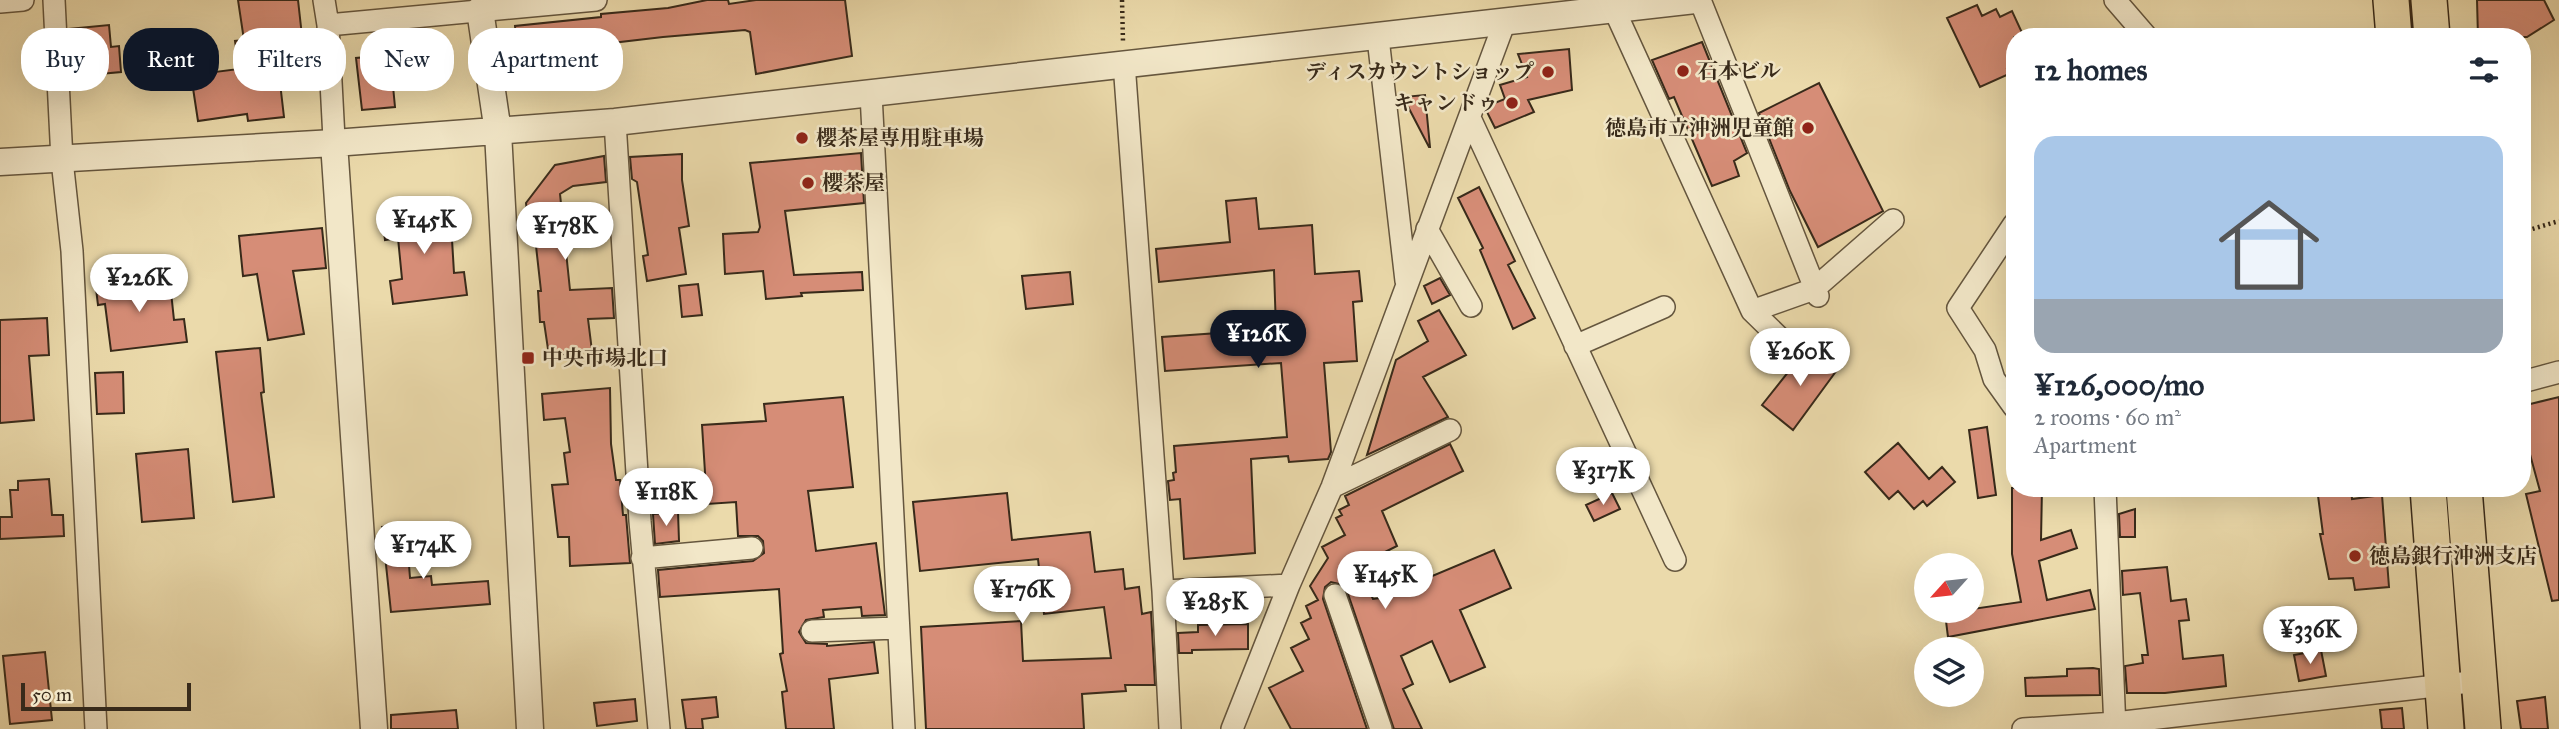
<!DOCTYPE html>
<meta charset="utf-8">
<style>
:root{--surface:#fff;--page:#f6f6f7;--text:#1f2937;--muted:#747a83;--line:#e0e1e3;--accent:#111827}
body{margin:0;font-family:"IM FELL Great Primer","Noto Serif JP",serif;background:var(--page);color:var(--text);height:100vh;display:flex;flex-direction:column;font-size:26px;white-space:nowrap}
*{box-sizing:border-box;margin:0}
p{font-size:23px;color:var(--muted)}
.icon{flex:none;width:38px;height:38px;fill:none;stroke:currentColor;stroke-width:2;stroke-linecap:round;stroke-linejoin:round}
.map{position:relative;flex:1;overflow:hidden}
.side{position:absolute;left:2006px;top:28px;width:525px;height:469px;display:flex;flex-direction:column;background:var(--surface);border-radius:28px;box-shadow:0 7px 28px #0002}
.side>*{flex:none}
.top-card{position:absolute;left:21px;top:28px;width:665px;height:63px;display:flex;gap:14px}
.needle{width:46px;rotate:243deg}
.controls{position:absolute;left:1914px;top:553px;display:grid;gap:14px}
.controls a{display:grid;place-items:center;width:70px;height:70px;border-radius:50%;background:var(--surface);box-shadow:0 7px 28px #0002;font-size:35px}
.scale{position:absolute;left:21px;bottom:18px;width:170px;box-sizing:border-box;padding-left:7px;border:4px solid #382a1a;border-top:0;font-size:19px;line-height:24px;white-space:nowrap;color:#382a1a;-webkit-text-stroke:5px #f2e7c8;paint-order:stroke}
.price{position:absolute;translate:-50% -60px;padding:0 16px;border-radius:24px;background:#fff;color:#222;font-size:23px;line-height:46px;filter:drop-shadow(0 2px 4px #0008)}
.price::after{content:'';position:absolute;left:50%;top:42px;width:21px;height:16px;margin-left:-10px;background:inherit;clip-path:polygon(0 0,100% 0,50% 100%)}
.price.selected{background:var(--accent);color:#fff}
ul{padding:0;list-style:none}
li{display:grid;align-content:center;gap:14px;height:371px;padding:0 28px}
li+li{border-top:2px solid var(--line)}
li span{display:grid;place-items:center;height:217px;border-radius:21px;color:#555}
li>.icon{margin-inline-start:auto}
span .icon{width:126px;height:126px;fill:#fffc;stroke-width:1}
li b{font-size:30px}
h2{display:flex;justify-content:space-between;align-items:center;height:84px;padding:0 28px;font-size:30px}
.pill{padding:0 24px;border-radius:28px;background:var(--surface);box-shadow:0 7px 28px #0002;font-size:24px;line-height:63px}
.pill.selected{background:var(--accent);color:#fff}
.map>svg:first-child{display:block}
.building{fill:#d68d77;stroke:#382a1a;stroke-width:2}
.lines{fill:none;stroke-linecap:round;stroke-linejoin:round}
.minor-casing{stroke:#65563e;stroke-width:24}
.tertiary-casing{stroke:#65563e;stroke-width:29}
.primary-casing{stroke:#382a1a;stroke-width:38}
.path{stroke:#382a1a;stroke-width:4.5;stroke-dasharray:2 3.5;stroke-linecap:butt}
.minor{stroke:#f2e7c8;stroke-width:21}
.tertiary{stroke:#f2e7c8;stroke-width:26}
.primary{stroke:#ebdaab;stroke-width:35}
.poi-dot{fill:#8f2418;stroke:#f2e7c8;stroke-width:2.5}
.labels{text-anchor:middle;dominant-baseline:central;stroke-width:5;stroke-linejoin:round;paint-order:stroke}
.poi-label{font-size:21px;font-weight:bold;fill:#382a1a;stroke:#f2e7c8;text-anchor:start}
</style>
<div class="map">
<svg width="2559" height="729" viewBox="0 0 2559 729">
<rect width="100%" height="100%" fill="#ebdaab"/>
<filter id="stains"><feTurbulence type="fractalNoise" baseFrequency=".00286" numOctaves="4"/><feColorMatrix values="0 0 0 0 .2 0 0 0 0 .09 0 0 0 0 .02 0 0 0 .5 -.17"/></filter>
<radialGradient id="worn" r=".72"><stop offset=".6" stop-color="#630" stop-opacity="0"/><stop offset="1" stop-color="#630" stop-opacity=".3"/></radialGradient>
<path class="building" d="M 238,0 L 298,0 L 304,54 L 277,57 L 284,117 L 248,121 L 247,114 L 198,121 L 191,75 L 239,69 L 235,41 L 244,40 Z
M 707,0 L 728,0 L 729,4 L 756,0 L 845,0 L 852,56 L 756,74 L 750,32 L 745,30 L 663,37 L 595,45 L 598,83 L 536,87 L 533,46 L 517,48 L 515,26 L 601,17 L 601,14 L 668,8 Z
M 2477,0 L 2544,0 L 2554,20 L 2527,37 L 2478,37 Z
M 1977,5 L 1982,16 L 1996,9 L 2000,17 L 2012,11 L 2024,37 L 2014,37 L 2014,66 L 2007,69 L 2009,74 L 1980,87 L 1947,18 Z
M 109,25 L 111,47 L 119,46 L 121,72 L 78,76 L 75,56 L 70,56 L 69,29 Z
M 1702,42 L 1747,153 L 1734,161 L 1739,176 L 1712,186 L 1674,97 L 1669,99 L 1652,60 Z
M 1569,49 L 1572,90 L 1528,100 L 1534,112 L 1495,128 L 1486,110 L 1487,106 L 1505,99 L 1500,85 L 1527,77 L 1518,54 Z
M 390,55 L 395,107 L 362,110 L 356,58 Z
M 1819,83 L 1883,211 L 1818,247 L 1790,191 L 1759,113 Z
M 1425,95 L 1430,147 L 1429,147 L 1403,97 Z
M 861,153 L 864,203 L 785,211 L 794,275 L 862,272 L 863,290 L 801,293 L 802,296 L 766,299 L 763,271 L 725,274 L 723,234 L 758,232 L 760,227 L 750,163 Z
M 682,154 L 682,180 L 689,226 L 679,228 L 686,274 L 647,281 L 643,256 L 648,255 L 637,182 L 632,179 L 630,157 Z
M 604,156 L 606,182 L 573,186 L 560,194 L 570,290 L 612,288 L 614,318 L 588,319 L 592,351 L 549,356 L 544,322 L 540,322 L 538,291 L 541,291 L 533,219 L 528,219 L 526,203 L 555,165 Z
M 1479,187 L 1515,261 L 1508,265 L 1535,318 L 1513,329 L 1480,250 L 1483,248 L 1458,198 Z
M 1256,198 L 1259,229 L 1312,225 L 1315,274 L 1359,271 L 1362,301 L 1353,302 L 1357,361 L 1324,363 L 1331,452 L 1328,459 L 1289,462 L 1288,456 L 1251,459 L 1255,553 L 1184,559 L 1180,499 L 1170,500 L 1168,481 L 1174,480 L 1173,473 L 1176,472 L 1174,446 L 1287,437 L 1281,363 L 1165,371 L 1162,337 L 1276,329 L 1274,270 L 1159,282 L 1156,249 L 1230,242 L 1226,201 Z
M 450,206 L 454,273 L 464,272 L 467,295 L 393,304 L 390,281 L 402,279 L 398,238 L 385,240 L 382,215 Z
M 322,228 L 326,268 L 293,271 L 304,334 L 268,340 L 257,274 L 243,276 L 239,236 Z
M 1070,272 L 1073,304 L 1026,309 L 1022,276 Z
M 154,275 L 156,294 L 171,292 L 174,320 L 184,319 L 187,342 L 111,351 L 105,304 L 98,305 L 95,280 Z
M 1440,278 L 1450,295 L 1432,304 L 1424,286 Z
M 698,284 L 702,315 L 682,317 L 679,286 Z
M 1439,310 L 1466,355 L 1423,377 L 1448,417 L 1367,455 L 1396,360 L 1428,341 L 1418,321 Z
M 47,318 L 49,355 L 29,356 L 34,420 L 0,423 L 0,320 Z
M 1809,346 L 1837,370 L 1793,430 L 1762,405 Z
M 260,348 L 264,392 L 261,393 L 274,497 L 233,502 L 216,352 Z
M 123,372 L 124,413 L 97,414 L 95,373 Z
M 610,388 L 611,444 L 616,480 L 620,480 L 623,515 L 626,515 L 630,563 L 570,566 L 569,537 L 558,537 L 552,485 L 568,484 L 564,453 L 570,452 L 565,418 L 544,420 L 542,394 Z
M 843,397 L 853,487 L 808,491 L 816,551 L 876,543 L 885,615 L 862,616 L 861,607 L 823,610 L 824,617 L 806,620 L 799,632 L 806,643 L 827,644 L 827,646 L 874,642 L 878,673 L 829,679 L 834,729 L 786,729 L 782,692 L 787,691 L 780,654 L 783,653 L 779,589 L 660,597 L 658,570 L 753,561 L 764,553 L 763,541 L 758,536 L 738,536 L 736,502 L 707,504 L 702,425 L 766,421 L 764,404 Z
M 2559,397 L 2559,600 L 2552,601 L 2526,494 L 2540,491 L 2522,425 L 2522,406 Z
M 1987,427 L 1996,495 L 1978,498 L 1969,430 Z
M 1898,443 L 1929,479 L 1942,467 L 1955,482 L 1927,506 L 1923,501 L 1914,509 L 1898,491 L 1889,499 L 1865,472 Z
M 1450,444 L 1463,471 L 1382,511 L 1397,546 L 1357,566 L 1373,599 L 1380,598 L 1494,550 L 1511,588 L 1460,610 L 1485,667 L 1450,682 L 1432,641 L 1401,656 L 1413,684 L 1403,689 L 1422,729 L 1394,729 L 1347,591 L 1343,585 L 1331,582 L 1325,587 L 1323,599 L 1367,729 L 1291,729 L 1269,688 L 1303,671 L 1291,648 L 1309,639 L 1301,623 L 1311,618 L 1306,606 L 1318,600 L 1310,586 L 1328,558 L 1322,547 L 1345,535 L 1336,518 L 1342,515 L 1339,510 L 1349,505 L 1345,496 Z
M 188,449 L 194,518 L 142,522 L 136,454 Z
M 49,479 L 52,515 L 63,515 L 64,536 L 0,539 L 0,517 L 12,517 L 10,490 L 18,490 L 18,481 Z
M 2012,488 L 2042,488 L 2041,540 L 2071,530 L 2077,548 L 2039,561 L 2047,600 L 2090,590 L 2095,609 L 1948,637 L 1945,613 L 2021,602 L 2012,554 Z
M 2317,488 L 2351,488 L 2352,499 L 2382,495 L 2389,587 L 2355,590 L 2353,578 L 2329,579 L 2320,534 L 2323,534 Z
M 1007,493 L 1012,540 L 1090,532 L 1095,572 L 1123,569 L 1125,589 L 1139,587 L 1142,614 L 1151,612 L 1155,685 L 1125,685 L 1126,691 L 1082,694 L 1084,729 L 926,729 L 921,627 L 1021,621 L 1023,661 L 1111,658 L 1104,607 L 1044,614 L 1038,559 L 920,571 L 913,502 Z
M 1612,493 L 1620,509 L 1594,521 L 1586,505 Z
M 2135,509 L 2135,537 L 2120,537 L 2119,514 Z
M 678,512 L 679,541 L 655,544 L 653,514 Z
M 406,525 L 410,578 L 431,576 L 432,585 L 488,581 L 490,604 L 391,612 L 382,527 Z
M 2167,567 L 2171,601 L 2186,599 L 2189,620 L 2179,621 L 2183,659 L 2223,655 L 2226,686 L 2165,693 L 2127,693 L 2125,666 L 2143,663 L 2142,655 L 2148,655 L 2140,593 L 2123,595 L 2122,571 Z
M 1248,624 L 1248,649 L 1192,650 L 1192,653 L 1179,653 L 1178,633 L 1198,632 L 1198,625 Z
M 2321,650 L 2326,676 L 2299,681 L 2294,655 Z
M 45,652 L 52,720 L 10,724 L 3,656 Z
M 2093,668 L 2099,669 L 2100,695 L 2026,696 L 2025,678 L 2067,676 L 2067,669 Z
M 716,697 L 718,717 L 702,719 L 703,729 L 686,729 L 682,700 Z
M 2545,697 L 2548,729 L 2521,729 L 2517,701 Z
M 635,699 L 637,721 L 597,726 L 594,703 Z
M 2402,708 L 2404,729 L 2382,729 L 2380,710 Z
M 456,710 L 458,729 L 391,729 L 391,715 Z"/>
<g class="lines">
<g class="minor-casing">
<path id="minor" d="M 54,0 L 62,160 L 72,251 L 96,729
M 324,0 L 328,25 L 335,158
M 1700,0 L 1818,296
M 2115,0 L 2147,37
M 0,2 L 23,0
M 1614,9 L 1752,311 L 1789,347
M 328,25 L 596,0
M 1378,38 L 1406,281
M 1124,63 L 1163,591 L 1170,729
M 871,94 L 904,729
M 1470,118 L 1675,560
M 615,122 L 640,521 L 659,729
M 2014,224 L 1958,308 L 1985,350 L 1994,379 L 2014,407
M 1427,229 L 1471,306
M 1752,311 L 1814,289 L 1893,220
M 1575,346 L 1664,307
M 2522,382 L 2559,372
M 1332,487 L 1450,430
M 2105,488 L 2115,729
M 642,558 L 752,548
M 1163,591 L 1289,585
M 1335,595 L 1381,729
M 812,631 L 898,628
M 1232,729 L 1289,585 L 1332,487 L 1505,21
M 2023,729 L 2115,723 L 2479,681"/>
</g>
<g class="tertiary-casing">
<path id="tertiary" d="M 480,10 L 498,132 L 530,729
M 334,143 L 374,729
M 0,162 L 334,143 L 615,122 L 1695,0"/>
</g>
<g class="primary-casing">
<path id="primary" d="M 2391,0 L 2394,37
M 2429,0 L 2432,37
M 2428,488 L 2446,729
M 2464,488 L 2483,729"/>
</g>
<path class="path" d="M 1122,0 L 1123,42
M 2522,232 L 2559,221"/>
<use href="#minor" class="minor"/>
<use href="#tertiary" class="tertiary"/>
<use href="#primary" class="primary"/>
</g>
<g class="poi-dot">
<circle cx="1683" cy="71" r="7"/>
<circle cx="1548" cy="72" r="7"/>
<circle cx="1512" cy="103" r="7"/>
<circle cx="1808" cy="128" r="7"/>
<circle cx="802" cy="138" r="7"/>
<circle cx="808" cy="183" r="7"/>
<rect x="521" y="351" width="14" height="14" rx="3.5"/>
<circle cx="2355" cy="556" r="7"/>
</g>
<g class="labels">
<g class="poi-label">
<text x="1697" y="71">石本ビル</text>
<text x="1534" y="72" text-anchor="end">ディスカウントショップ</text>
<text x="1498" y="103" text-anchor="end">キャンドゥ</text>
<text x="1794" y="128" text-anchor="end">徳島市立沖洲児童館</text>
<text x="816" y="138">櫻茶屋専用駐車場</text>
<text x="822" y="183">櫻茶屋</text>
<text x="542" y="358">中央市場北口</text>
<text x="2369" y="556">徳島銀行沖洲支店</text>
</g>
</g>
<rect width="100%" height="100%" filter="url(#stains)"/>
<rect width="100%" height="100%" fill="url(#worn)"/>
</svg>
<div class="controls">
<a><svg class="needle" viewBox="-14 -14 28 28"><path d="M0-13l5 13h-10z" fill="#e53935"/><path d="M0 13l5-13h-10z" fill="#747a83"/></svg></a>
<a><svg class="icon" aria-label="layers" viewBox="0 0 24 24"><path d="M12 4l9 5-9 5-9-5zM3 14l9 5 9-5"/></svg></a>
</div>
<div class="scale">50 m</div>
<b class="price" style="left:424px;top:256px">¥145K</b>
<b class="price" style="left:565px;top:262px">¥178K</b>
<b class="price" style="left:139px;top:314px">¥226K</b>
<b class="price selected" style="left:1258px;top:370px">¥126K</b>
<b class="price" style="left:1800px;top:388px">¥260K</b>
<b class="price" style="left:1603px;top:507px">¥317K</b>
<b class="price" style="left:666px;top:528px">¥118K</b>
<b class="price" style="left:423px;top:581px">¥174K</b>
<b class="price" style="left:1385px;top:611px">¥145K</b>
<b class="price" style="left:1022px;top:626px">¥176K</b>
<b class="price" style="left:1215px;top:638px">¥285K</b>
<b class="price" style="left:2310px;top:666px">¥336K</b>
<div class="top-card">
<a class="pill">Buy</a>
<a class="pill selected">Rent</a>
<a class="pill">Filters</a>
<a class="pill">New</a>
<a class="pill">Apartment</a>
</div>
<section class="side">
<h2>12 homes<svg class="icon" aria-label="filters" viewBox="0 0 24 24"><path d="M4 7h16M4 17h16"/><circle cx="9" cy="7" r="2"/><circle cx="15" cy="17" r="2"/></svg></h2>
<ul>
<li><span style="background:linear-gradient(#a9c7e8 75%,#9aa5b1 0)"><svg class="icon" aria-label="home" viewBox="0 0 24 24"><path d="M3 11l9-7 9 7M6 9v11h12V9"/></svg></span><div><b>¥126,000/mo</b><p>2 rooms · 60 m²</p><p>Apartment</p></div></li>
</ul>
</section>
</div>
